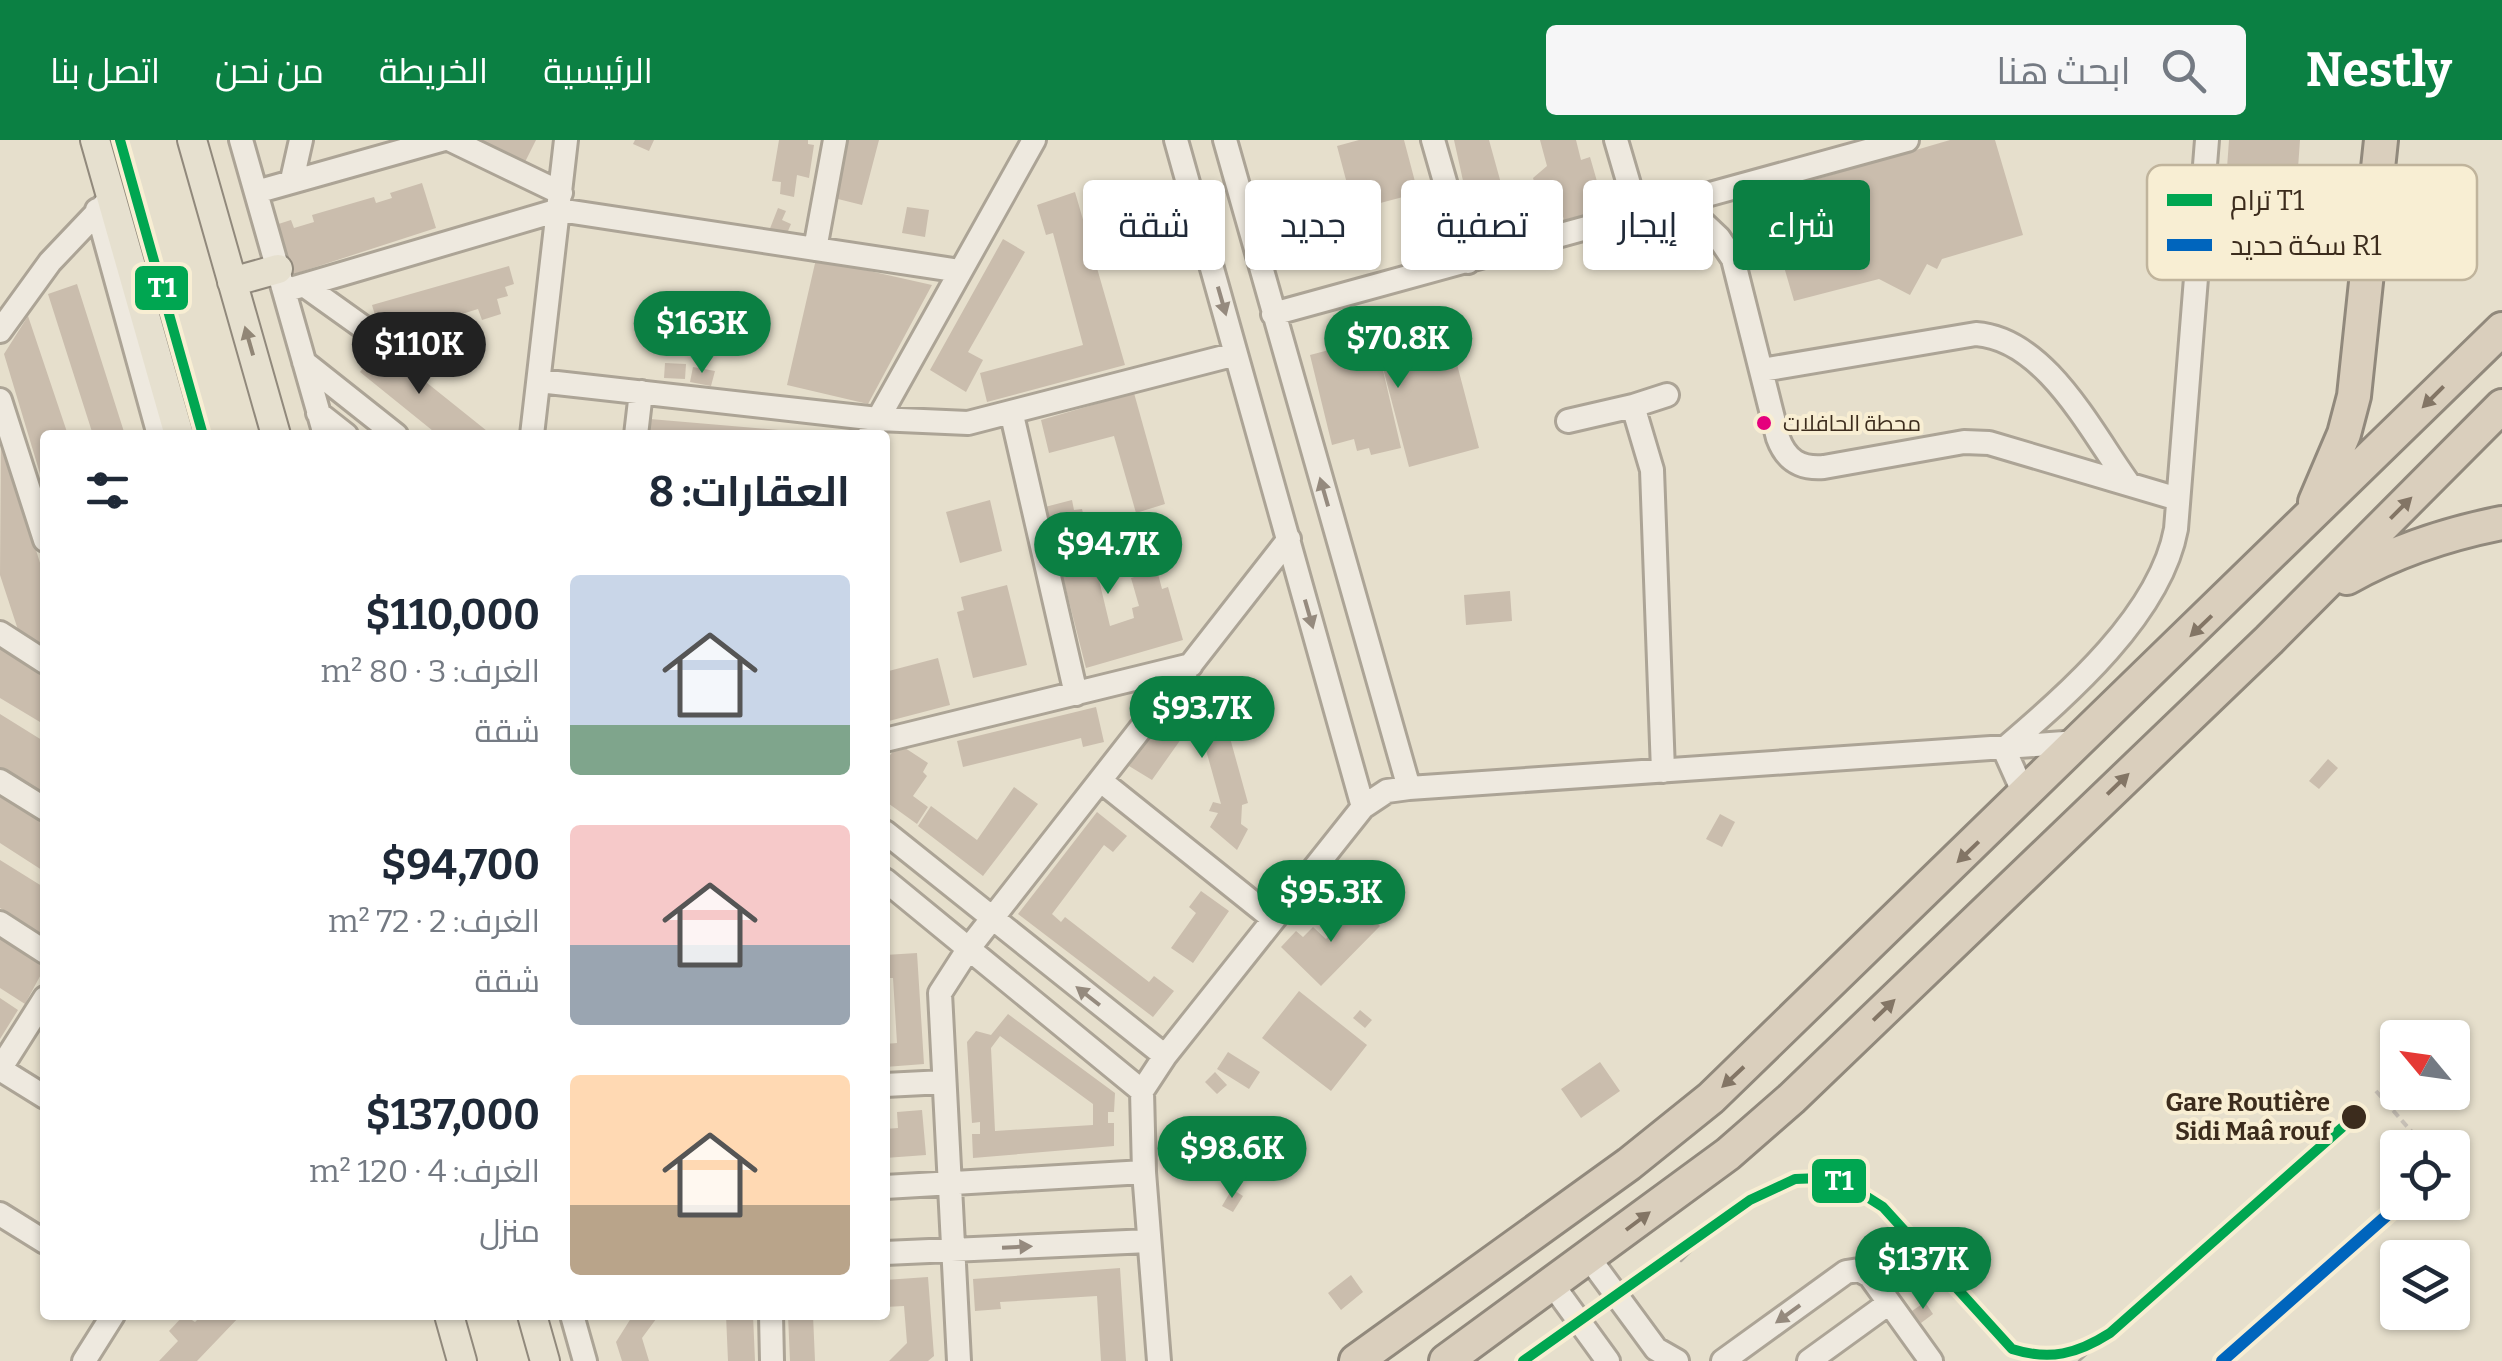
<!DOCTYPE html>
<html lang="ar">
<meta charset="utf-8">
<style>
:root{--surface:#fff;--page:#f6f6f7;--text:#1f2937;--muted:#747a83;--accent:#0b8043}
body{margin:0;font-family:Bitter,Cairo,serif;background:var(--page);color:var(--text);direction:rtl;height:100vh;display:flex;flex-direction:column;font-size:38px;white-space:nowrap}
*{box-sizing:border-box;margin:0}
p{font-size:32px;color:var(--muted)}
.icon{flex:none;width:55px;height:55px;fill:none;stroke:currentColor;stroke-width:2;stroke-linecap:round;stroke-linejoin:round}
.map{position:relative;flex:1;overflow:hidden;direction:ltr}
.side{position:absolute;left:40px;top:290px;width:850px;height:890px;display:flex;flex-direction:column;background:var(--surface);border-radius:10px;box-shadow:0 2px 8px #0004;direction:rtl}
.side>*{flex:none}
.hud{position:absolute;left:920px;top:40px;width:950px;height:90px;direction:rtl;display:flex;gap:20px}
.needle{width:65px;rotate:299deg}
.fabs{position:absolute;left:2380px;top:880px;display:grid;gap:20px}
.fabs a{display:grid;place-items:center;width:90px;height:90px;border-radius:10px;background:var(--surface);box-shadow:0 2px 8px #0004;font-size:50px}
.price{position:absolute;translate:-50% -85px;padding:0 22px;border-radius:35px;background:var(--accent);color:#fff;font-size:32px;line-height:65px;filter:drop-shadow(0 2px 5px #0008)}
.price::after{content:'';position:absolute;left:50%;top:60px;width:30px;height:22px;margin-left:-15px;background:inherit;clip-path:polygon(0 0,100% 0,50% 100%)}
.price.on{background:#222;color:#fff}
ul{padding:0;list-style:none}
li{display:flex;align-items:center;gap:30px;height:250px;padding:0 40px}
li span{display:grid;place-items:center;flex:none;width:280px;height:200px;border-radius:10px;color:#555}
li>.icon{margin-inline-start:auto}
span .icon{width:120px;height:120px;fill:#fffc;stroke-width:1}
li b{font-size:42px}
h2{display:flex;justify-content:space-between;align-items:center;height:120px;padding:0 40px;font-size:42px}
.tag{padding:0 35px;border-radius:10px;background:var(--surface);box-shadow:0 2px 8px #0004;font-size:35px;line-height:90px}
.tag.on{background:var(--accent);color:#fff}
header{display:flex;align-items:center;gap:60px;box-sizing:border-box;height:140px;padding:0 50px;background:var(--accent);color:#fff}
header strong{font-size:48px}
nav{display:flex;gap:55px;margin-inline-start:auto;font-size:35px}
.search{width:700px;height:90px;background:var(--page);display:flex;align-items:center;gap:25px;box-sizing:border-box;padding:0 35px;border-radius:10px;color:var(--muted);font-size:38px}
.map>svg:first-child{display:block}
.building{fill:#cabdad;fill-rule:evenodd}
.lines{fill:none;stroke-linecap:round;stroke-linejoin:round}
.minor-casing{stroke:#aca496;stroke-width:28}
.major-casing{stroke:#91897c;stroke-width:32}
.highway-casing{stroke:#91897c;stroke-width:38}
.path{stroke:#c7c0b6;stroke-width:4;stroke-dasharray:8 5;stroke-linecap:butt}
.minor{stroke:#eee9df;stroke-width:22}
.major{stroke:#e6e0cf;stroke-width:28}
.highway{stroke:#dacfbd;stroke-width:32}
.tram{stroke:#aea99f;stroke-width:2.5}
.rail-1-casing{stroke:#f8eed3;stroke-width:20}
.rail-1{stroke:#0065bd;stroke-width:12}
.tram-1-casing{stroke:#f8eed3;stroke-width:18}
.tram-1{stroke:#00a651;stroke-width:10}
.oneway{fill:#958a7e}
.oneway2{fill:#918676}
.oneway3{fill:#837565}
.bus-dot{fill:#e5007d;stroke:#f8eed3;stroke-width:4}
.stop-dot{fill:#3c2c1d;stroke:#f8eed3;stroke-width:4}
.labels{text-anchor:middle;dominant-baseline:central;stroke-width:8;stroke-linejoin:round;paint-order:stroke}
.bus-label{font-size:22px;fill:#3c2c1d;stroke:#f8eed3;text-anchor:start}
.stop-label{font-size:25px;font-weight:bold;fill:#3c2c1d;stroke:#f8eed3;text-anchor:end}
.key{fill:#f8eed3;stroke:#c0b49c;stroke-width:2.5}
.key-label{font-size:28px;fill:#3c2c1d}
.line-badge{stroke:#f8eed3;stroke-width:4}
.badge-label{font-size:28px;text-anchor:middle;font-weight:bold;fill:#fff}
</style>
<header>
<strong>Nestly</strong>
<div class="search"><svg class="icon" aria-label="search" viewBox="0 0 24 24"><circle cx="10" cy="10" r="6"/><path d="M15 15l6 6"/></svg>ابحث هنا</div>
<nav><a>الرئيسية</a><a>الخريطة</a><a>من نحن</a><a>اتصل بنا</a></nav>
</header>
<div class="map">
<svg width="2502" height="1221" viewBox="0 0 2502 1221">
<rect width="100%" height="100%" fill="#e6dfcc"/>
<path class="building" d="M 479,0 L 536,0 L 524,24 Z
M 635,0 L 654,0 L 649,11 L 633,4 Z
M 779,0 L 808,0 L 808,4 L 814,5 L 809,38 L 797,35 L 794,57 L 780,54 L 781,42 L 772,41 Z
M 845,0 L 879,0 L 862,65 L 830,57 Z
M 1359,0 L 1404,0 L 1418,53 L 1354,70 L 1337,6 Z
M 1454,0 L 1489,0 L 1502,47 L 1523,41 L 1532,73 L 1504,81 L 1508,95 L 1477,104 Z
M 1540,0 L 1576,0 L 1581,20 L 1590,17 L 1605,69 L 1564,80 L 1560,66 L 1543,71 L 1533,38 L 1547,26 Z
M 1950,0 L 1995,0 L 2023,95 L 1942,119 L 1937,129 L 1927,124 L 1910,155 L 1879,139 L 1794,161 L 1763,55 Z
M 2229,0 L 2300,0 L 2298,28 L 2292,28 L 2291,46 L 2226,42 Z
M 422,43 L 436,88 L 291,135 L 269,87 L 291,80 L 294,88 L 314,82 L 312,75 L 374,57 L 376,63 L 392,58 L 390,53 Z
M 1075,52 L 1125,225 L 987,262 L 980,233 L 1083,205 L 1053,93 L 1046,95 L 1037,65 Z
M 907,67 L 929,70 L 925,97 L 902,93 Z
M 778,68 L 786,71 L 782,80 L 791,84 L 785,98 L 769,91 Z
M 1003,99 L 1025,112 L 968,212 L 983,220 L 966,252 L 930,230 Z
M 816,119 L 932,145 L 868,264 L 787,245 Z
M 509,126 L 514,144 L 505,147 L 508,156 L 497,159 L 501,174 L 482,180 L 478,169 L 382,199 L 372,165 Z
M 77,144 L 125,295 L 93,295 L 48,154 Z
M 1442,167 L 1479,308 L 1409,327 L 1379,213 L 1401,308 L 1371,315 L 1369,308 L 1357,311 L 1354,299 L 1332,305 L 1310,215 L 1375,198 L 1371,185 Z
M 28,176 L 68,295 L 45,295 L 44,347 L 4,214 Z
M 381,206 L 492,295 L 438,295 L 360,232 Z
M 665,223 L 686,224 L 685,239 L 664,238 Z
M 693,227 L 715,231 L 711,246 L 690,242 Z
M 1134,253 L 1165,364 L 1136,373 L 1114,296 L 1049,313 L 1041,280 Z
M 650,279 L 802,292 L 802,295 L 649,295 Z
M 1,297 L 45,439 L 45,501 L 37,504 L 20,496 L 0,435 Z
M 990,360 L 1002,411 L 960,423 L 946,372 Z
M 1072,360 L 1074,370 L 1082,369 L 1110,486 L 1134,478 L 1132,468 L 1139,466 L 1131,438 L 1157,430 L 1162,449 L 1168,447 L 1183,500 L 1086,528 L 1045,367 Z
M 1007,445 L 1027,525 L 973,538 L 957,472 L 964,470 L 961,457 Z
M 1510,451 L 1512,481 L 1466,485 L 1464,455 Z
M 0,508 L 45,536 L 45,585 L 0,558 Z
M 938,518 L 950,565 L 885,582 L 885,532 Z
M 1183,560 L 1212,562 L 1215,571 L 1222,569 L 1248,663 L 1242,665 L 1241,684 L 1248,689 L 1237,710 L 1210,687 L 1218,673 L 1209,671 L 1213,662 L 1221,664 L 1201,592 L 1191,585 L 1152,640 L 1129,626 L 1173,565 L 1181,568 Z
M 1096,567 L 1104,602 L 1083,607 L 1081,598 L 963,627 L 957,601 Z
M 0,574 L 45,602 L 45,660 L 0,632 Z
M 896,608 L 905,608 L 928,623 L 923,632 L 927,636 L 913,656 L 928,667 L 917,684 L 885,661 L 885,621 Z
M 2328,619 L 2338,628 L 2319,649 L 2309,641 Z
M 1014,647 L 1038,664 L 983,736 L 918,686 L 931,666 L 977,700 Z
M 0,655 L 45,683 L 45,732 L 0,703 Z
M 1097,672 L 1127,696 L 1113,712 L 1104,705 L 1052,774 L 1061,782 L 1065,777 L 1149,842 L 1154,836 L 1174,851 L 1153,877 L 1018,774 Z
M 1720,674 L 1735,682 L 1722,707 L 1706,699 Z
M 0,720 L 45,748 L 45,797 L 0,768 Z
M 1201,751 L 1229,771 L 1193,823 L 1171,808 L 1196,773 L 1189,767 Z
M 1359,765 L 1380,786 L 1321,846 L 1281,807 L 1296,791 L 1303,797 L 1313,787 L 1326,799 Z
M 0,798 L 45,827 L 25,864 L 0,848 Z
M 917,813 L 924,924 L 885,927 L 885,904 L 897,903 L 893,838 L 885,838 L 885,815 Z
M 1299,851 L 1367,905 L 1331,951 L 1262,898 Z
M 0,858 L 18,870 L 0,899 Z
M 1360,870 L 1372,880 L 1365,888 L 1353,878 Z
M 1008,874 L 1115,953 L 1114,972 L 1108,972 L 1108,983 L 1114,983 L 1114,1006 L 973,1018 L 972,994 L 980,994 L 980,982 L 972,983 L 967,902 L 976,891 L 991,895 ZM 1000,896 L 1093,964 L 1093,985 L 995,991 L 991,908 Z
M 1228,912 L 1260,932 L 1249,949 L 1217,929 Z
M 1600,922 L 1620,951 L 1581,978 L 1561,949 Z
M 1215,932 L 1227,945 L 1217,954 L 1205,942 Z
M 922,970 L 926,1015 L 885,1018 L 885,989 L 898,988 L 897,972 Z
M 1232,1049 L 1243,1056 L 1233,1072 L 1222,1066 Z
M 1120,1128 L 1126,1221 L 1101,1221 L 1097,1156 L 1000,1162 L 1001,1169 L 975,1171 L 973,1139 Z
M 1351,1135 L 1363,1152 L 1341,1170 L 1328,1153 Z
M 928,1137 L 934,1216 L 928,1221 L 889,1221 L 907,1203 L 904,1166 L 885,1167 L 885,1140 Z
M 1925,1162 L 1933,1174 L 1921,1183 L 1912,1171 Z
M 184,1175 L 195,1182 L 202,1175 L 241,1175 L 197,1221 L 159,1221 L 178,1201 L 169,1191 Z
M 633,1175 L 659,1175 L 642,1198 L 649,1221 L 622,1221 L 616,1202 Z
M 726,1175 L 753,1175 L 755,1221 L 728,1221 Z
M 788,1175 L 813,1175 L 815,1221 L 790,1221 Z"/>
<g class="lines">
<g class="minor-casing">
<path id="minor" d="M 241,0 L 325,295
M 451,0 L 561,53
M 1176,0 L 1363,667
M 1225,0 L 1409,648
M 1433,0 L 1468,122
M 1616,0 L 1638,75
M 292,40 L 301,0
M 256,52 L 441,0
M 1682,63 L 1719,98 L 1733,119 L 1778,298 C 1786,320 1800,329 1824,327 L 1964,302 L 1989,303 L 2178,359
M 97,70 L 159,295
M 815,109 L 835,0
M 304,145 L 381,200 L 433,206
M 284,151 L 559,70 L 960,131
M 1273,174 L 1907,0
M 0,191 L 50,122 L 106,63
M 304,222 L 396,295
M 1762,230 L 1976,194 C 2046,199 2091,292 2129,344
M 539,241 L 878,279 L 968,283 L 1236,214
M 0,260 L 45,400
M 1633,266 L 1667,255
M 318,273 L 346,295
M 1012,275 L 1076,554
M 1568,281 L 1633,266 L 1652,330 L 1663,631
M 532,295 L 566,0
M 636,295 L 641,252
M 869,295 L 1034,0
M 0,493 L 45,522
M 885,600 L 1191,525
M 2004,609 C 2068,554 2160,475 2176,389 L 2207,0
M 2004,609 L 2025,656
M 0,641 L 45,669
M 1101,641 L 1272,778
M 885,692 L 1165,916
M 885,740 L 1142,951
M 0,783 L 45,812
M 0,929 L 45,858
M 0,929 L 45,957
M 885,945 L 944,942
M 885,1047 L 1144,1032
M 0,1074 L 45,1102
M 885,1113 L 1149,1101
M 1589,1118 L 1656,1209 L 1677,1221
M 1552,1144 L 1608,1221
M 572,1175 L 585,1221
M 771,1175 L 772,1221
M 84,1221 L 113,1175
M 959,1221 L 940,853 L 969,808 L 1289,399
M 1159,1221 L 1144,1032 L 1142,951 L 1165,916 L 1363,667 L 1387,651 L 1409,648 L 2078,602
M 1723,1221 L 1846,1132 L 1859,1130 L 1870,1136 L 1931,1221
M 1809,1221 L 1889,1163"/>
</g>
<g class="major-casing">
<path id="major" d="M 95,0 L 179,295
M 192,0 L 276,295
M 232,142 L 278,129
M 449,1175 L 462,1221
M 532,1175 L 545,1221"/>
</g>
<g class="highway-casing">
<path id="highway" d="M 2315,362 L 2344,294 L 2354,256 L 2381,0
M 2347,438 C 2397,410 2446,394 2502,383
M 1356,1221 L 1629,1024 L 1711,958 L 2502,189
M 1446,1221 L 1728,1014 L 1791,959 L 2269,500 L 2502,266"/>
</g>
<path class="path" d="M 2376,951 L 2426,1008"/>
<use href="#minor" class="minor"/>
<use href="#major" class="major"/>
<use href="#highway" class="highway"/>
<path class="tram" d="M 1681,1121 L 1723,1079
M 2079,1221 L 2110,1193"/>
<g class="rail-1-casing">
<path id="rail-1" d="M 2222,1221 L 2402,1062"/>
</g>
<use href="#rail-1" class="rail-1"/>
<g class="tram-1-casing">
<path id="tram-1" d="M 120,0 L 203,295
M 1523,1221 L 1750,1060 L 1795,1039 L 1821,1038 L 1842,1041 L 1883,1067 L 2012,1209 C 2050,1221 2077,1214 2110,1193 L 2354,977"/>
</g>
<use href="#tram-1" class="tram-1"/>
</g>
<defs><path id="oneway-solid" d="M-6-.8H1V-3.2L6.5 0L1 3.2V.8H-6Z" transform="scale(2.5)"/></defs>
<g class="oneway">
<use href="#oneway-solid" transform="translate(1222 161) rotate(74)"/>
<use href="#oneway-solid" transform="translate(1324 352) rotate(-106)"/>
<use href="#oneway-solid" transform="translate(1309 474) rotate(74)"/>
<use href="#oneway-solid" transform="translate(1088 856) rotate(-142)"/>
<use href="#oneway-solid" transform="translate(1017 1107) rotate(-3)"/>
<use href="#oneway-solid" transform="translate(1788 1174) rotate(144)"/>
</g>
<use class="oneway2" href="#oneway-solid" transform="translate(249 201) rotate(-106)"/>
<g class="oneway3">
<use href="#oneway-solid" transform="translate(2433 257) rotate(135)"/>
<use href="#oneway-solid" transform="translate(2401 368) rotate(-45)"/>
<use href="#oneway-solid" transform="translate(2201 486) rotate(136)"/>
<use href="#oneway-solid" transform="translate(2118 644) rotate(-44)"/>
<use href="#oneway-solid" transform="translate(1968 712) rotate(136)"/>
<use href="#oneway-solid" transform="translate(1884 870) rotate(-44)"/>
<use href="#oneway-solid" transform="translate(1733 937) rotate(137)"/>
<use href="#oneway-solid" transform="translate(1638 1081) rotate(-37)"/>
</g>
<circle class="bus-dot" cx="1764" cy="283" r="9"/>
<circle class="stop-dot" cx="2354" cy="977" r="14"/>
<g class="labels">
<g class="bus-label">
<text x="1783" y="283">محطة الحافلات</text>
</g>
<g class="stop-label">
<text x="2330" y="963">Gare Routière<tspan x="2330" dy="29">Sidi Maâ rouf</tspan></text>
</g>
</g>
<rect x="2147" y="25" width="330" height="115" rx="15" class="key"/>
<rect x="2167" y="54" width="45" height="12" fill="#00a651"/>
<rect x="2167" y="99" width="45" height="12" fill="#0065bd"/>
<g class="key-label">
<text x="2230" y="70">ترام T1</text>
<text x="2230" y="115">سكة حديد R1</text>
</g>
<g class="line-badge">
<rect x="133" y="124" width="57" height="48" rx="10" fill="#00a651"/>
<rect x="1810" y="1017" width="58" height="48" rx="10" fill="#00a651"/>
</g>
<g class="badge-label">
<text x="162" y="157">T1</text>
<text x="1839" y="1050">T1</text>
</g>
</svg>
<div class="fabs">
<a><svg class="needle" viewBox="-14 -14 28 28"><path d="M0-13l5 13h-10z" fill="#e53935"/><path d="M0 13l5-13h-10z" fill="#747a83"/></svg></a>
<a><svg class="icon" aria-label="locate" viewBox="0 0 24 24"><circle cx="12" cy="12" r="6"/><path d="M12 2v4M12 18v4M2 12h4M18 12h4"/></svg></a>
<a><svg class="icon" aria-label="layers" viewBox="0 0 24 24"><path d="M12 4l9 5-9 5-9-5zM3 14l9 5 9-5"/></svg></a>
</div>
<b class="price" style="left:702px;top:236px">$163K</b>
<b class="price" style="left:1398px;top:251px">$70.8K</b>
<b class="price on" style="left:419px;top:257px">$110K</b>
<b class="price" style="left:1108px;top:457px">$94.7K</b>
<b class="price" style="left:1202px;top:621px">$93.7K</b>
<b class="price" style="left:1331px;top:805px">$95.3K</b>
<b class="price" style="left:1232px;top:1061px">$98.6K</b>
<b class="price" style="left:1923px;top:1172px">$137K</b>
<div class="hud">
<a class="tag on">شراء</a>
<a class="tag">إيجار</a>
<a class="tag">تصفية</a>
<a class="tag">جديد</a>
<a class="tag">شقة</a>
</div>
<section class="side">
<h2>العقارات: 8<svg class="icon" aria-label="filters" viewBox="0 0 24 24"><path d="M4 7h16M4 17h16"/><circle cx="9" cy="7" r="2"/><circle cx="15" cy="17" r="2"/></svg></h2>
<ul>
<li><span style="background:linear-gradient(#c9d6e8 75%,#7fa58c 0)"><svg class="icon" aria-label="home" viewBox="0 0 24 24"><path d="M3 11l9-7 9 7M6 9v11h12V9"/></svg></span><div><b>$110,000</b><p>الغرف: 3 · 80 m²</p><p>شقة</p></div></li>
<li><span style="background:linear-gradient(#f6c9c9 60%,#9aa5b1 0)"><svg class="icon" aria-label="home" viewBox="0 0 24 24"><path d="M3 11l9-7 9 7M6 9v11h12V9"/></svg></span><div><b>$94,700</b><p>الغرف: 2 · 72 m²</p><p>شقة</p></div></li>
<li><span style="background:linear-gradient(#ffd9b3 65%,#b9a48a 0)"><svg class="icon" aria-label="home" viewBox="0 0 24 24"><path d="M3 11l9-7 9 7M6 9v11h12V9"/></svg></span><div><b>$137,000</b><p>الغرف: 4 · 120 m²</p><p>منزل</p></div></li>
</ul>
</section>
</div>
